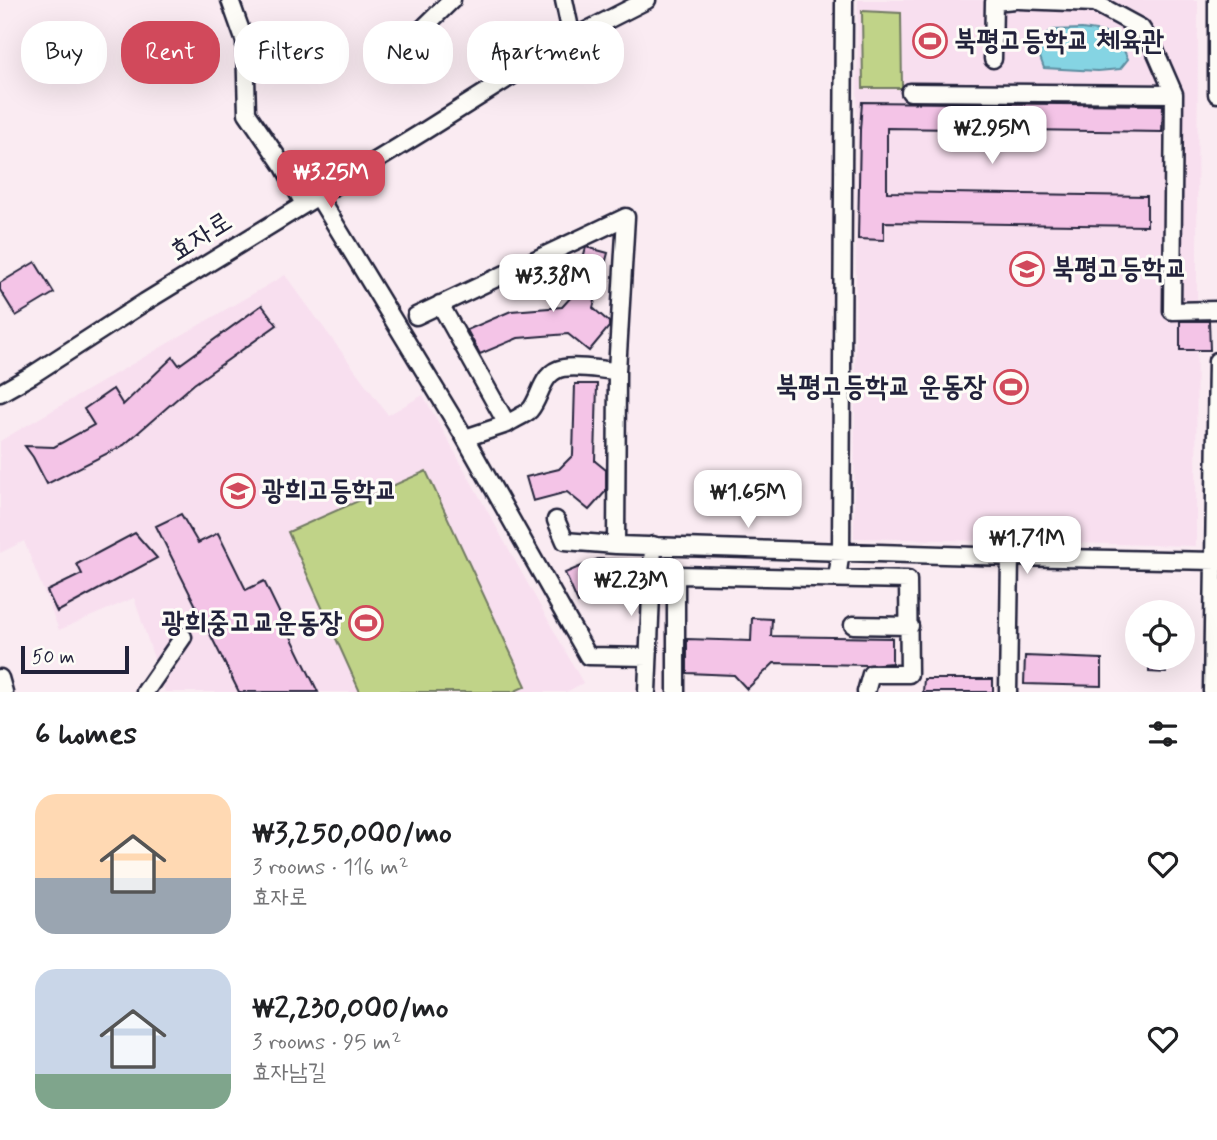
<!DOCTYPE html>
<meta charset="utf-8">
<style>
:root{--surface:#fff;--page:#f6f6f6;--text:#202124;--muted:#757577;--accent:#d1495b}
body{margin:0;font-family:Mynerve,"Poor Story",sans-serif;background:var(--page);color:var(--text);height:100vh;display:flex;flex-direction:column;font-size:26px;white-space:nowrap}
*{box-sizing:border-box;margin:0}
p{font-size:23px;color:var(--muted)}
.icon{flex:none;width:38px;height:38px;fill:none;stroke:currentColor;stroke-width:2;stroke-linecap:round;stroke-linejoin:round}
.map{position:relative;height:692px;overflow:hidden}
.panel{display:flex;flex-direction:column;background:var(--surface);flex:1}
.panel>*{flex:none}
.top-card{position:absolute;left:21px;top:21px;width:700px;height:63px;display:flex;gap:14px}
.fabs{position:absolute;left:1125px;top:600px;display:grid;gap:14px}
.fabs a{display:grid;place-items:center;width:70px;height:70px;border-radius:50%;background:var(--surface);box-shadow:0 7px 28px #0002;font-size:35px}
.scale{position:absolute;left:21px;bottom:18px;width:108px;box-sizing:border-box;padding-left:7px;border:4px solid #22223b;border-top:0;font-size:19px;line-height:24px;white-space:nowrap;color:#22223b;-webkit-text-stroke:5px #fdfcf7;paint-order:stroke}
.price{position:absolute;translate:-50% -60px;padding:0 16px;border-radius:14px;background:#fff;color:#222;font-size:23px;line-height:46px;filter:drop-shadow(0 2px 4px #0008)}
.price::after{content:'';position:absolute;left:50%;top:42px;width:21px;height:16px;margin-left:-10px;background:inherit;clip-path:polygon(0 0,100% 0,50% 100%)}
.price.selected{background:var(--accent);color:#fff}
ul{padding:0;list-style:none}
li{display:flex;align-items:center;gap:21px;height:175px;padding:0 35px}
li span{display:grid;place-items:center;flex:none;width:196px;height:140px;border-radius:21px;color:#555}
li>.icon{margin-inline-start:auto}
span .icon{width:84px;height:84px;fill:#fffc;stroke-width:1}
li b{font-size:30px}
h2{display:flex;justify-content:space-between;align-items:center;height:84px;padding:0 35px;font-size:30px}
.chip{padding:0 24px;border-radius:28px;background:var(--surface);box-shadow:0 7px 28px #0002;font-size:24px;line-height:63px}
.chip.selected{background:var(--accent);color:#fff}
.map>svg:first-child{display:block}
.built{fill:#f8dfef}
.green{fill:#c0d388;stroke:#717a62;stroke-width:2}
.water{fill:#85d4e3;stroke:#5d8da0;stroke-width:2}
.building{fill:#f4c4e7;stroke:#22223b;stroke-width:2}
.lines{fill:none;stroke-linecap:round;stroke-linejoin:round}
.minor-casing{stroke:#22223b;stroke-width:21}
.minor{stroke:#fdfcf7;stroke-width:16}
.labels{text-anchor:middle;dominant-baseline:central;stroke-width:6;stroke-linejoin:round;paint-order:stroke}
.poi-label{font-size:28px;font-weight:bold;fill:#22223b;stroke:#fdfcf7;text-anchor:start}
.street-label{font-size:28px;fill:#22223b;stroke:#fdfcf7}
</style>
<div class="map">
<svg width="1217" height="692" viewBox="0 0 1217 692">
<rect width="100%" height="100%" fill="#faebf2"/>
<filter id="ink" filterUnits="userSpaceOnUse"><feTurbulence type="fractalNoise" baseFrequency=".0143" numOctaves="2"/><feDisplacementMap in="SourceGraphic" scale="14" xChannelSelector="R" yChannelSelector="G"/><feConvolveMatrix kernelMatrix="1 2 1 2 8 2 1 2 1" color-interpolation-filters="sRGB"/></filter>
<g filter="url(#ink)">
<path class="built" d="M 858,0 L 1198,0 L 1196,546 L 854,538 Z
M 285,275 L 388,415 L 423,395 L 583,683 L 566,692 L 165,692 L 134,598 L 59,630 L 24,541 L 0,553 L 0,441 Z"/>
<path class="green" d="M 862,11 L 901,13 L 902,88 L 863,88 Z
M 426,471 L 526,686 L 513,692 L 360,692 L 288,532 Z"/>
<path class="water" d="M 1082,29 C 1110,33 1116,31 1128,59 L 1120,69 L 1098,71 L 1044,68 L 1040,57 L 1039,40 L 1052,30 Z"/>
<path class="building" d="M 862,102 L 1163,105 L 1162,132 L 887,128 L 887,192 L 1147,196 L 1147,226 L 884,222 L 884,240 L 858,239 L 860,130 Z
M 586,247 L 608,253 L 593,308 L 609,322 L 609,327 L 589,351 L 568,334 L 518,338 L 480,354 L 467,330 L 511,311 L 562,307 L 573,295 Z
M 35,262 L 54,293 L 16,316 L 0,290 L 0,283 Z
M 262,305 L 277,325 L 194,384 L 124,445 L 47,484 L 33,457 L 25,446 L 54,447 L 94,425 L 84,409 L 113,389 L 123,405 L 173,357 L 179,365 Z
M 1180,321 L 1209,321 L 1210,350 L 1180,350 Z
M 575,384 L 597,384 L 595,461 L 606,470 L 606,491 L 589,510 L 567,492 L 533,501 L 526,477 L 559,469 L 573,455 Z
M 181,514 L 198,543 L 218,533 L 246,590 L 264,581 L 318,692 L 239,692 L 156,526 Z
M 135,533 L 157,558 L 57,612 L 47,591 L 82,574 L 77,564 Z
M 598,559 L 634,560 L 633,592 L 605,592 L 578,603 L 565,573 Z
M 752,618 L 772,619 L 771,636 L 892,638 L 892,663 L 867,665 L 774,663 L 747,689 L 734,675 L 687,673 L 687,639 L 751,641 Z
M 1025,656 L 1102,659 L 1102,686 L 1024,684 Z
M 1149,658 L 1166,658 L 1166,673 L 1149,672 Z
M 924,679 L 993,679 L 993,692 L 923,692 Z"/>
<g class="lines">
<g class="minor-casing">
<path id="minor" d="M 230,0 L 245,42 L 247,113 L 284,167 L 304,204
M 564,0 L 572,38
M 1019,0 L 1095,3 L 1141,28 L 1154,48 L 1174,94 L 1172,311 L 1217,310
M 1217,0 L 1217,94
M 413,38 L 452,0
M 993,59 L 994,2 L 1015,0
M 910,92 L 1174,94
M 318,196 L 465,438 L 588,656 L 648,657
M 440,304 L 507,424 L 465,438
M 416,316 L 626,217 L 617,371 L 616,545
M 0,393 L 32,375 L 145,302 L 426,130 L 572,38 L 647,0
M 507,424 C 514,419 525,415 530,410 C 541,398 541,372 563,368 C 580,365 600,370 617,371
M 556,520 L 565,541 L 616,545 L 1010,557 L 1217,561
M 837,578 L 841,551 L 844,0
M 853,625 L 910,626
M 0,678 L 4,692
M 145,692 L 183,637
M 647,692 L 653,545
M 676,692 L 676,575 L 908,580 L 909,674 L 871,674 L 866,692
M 1008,692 L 1010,557
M 1212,692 L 1217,361"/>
</g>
<use href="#minor" class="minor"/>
</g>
</g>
<defs>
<g id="stadium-ring" transform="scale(1.75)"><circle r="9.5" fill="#fdfcf7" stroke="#d1495b" stroke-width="1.5"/><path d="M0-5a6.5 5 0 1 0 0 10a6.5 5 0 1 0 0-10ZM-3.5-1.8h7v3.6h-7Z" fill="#d1495b"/></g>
<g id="school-ring" transform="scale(1.75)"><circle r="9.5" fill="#fdfcf7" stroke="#d1495b" stroke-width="1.5"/><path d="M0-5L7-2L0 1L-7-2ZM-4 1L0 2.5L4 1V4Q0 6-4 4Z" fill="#d1495b"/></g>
</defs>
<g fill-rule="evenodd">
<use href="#stadium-ring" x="930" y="41"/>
<use href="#school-ring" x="1027" y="269"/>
<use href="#stadium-ring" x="1011" y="387"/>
<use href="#school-ring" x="238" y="491"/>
<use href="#stadium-ring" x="366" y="623"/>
</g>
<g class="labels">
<g class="poi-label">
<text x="954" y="41">북평고등학교 체육관</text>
<text x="1052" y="269">북평고등학교</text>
<text x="986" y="387" text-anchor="end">북평고등학교 운동장</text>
<text x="262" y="491">광희고등학교</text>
<text x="342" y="623" text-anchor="end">광희중고교운동장</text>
</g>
<g class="street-label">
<text transform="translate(201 237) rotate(-32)">효자로</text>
</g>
</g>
</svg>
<div class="fabs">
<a><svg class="icon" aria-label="locate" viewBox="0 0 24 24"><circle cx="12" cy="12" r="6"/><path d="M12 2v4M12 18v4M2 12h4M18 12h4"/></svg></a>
</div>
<div class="scale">50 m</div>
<b class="price" style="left:992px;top:166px">₩2.95M</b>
<b class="price selected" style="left:331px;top:210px">₩3.25M</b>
<b class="price" style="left:553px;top:314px">₩3.38M</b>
<b class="price" style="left:748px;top:530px">₩1.65M</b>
<b class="price" style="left:1027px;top:576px">₩1.71M</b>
<b class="price" style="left:631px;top:618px">₩2.23M</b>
<div class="top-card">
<a class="chip">Buy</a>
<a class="chip selected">Rent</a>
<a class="chip">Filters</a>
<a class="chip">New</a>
<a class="chip">Apartment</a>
</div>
</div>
<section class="panel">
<h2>6 homes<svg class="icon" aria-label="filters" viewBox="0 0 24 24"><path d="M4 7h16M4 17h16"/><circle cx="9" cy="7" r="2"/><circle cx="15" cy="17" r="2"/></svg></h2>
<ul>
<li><span style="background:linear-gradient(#ffd9b3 60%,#9aa5b1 0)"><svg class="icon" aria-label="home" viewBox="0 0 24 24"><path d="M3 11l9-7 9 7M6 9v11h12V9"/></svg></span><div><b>₩3,250,000/mo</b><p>3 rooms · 116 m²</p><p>효자로</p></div><svg class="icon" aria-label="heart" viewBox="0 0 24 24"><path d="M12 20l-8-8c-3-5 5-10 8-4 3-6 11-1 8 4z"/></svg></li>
<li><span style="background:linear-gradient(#c9d6e8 75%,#7fa58c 0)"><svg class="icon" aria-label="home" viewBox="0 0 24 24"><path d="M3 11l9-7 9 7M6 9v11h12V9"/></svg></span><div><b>₩2,230,000/mo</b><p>3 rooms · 95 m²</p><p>효자남길</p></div><svg class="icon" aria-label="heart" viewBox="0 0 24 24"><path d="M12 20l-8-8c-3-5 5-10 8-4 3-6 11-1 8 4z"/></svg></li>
</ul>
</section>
